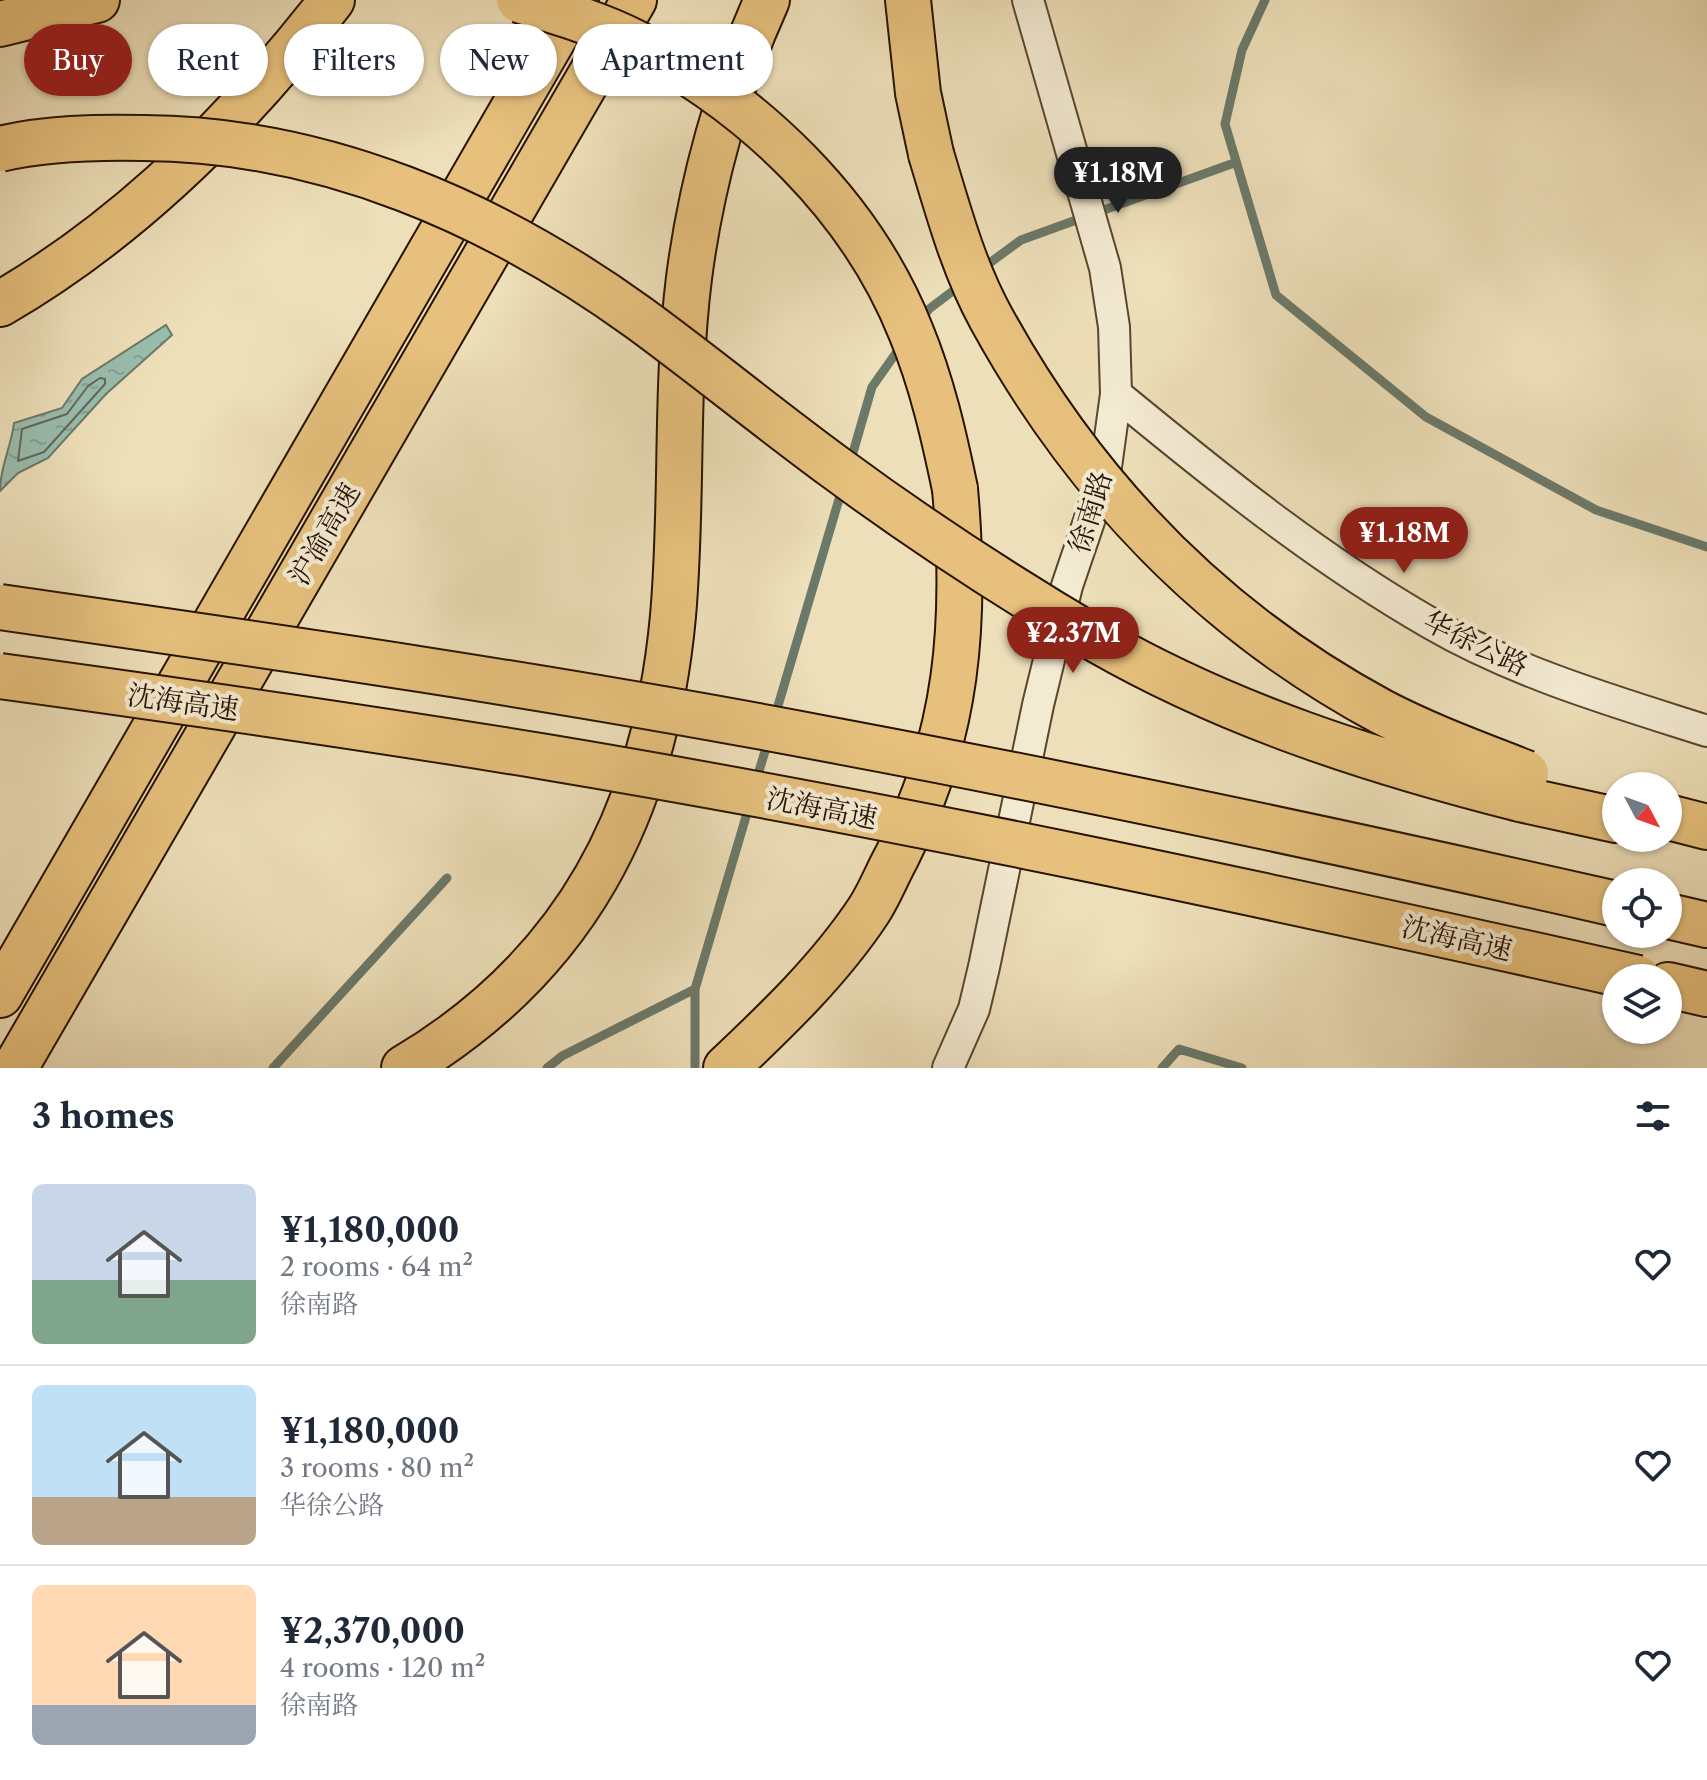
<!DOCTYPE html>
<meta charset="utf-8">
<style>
:root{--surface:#fff;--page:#f2f2f3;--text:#1f2937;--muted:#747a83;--line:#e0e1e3;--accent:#8f2418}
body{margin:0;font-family:"Libre Caslon Text","Noto Serif SC",serif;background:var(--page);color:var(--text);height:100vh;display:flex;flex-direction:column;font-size:30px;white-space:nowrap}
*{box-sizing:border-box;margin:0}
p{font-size:26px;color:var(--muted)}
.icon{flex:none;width:44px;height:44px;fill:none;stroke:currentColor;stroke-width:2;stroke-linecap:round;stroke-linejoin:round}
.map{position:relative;height:1068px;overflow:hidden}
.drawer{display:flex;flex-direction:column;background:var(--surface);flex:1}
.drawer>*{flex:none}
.top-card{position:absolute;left:24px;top:24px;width:800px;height:72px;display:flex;gap:16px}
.needle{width:52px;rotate:131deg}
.tools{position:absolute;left:1602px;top:772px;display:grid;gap:16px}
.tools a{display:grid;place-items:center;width:80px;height:80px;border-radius:50%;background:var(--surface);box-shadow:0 2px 6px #0004;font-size:40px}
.price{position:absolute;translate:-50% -68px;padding:0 18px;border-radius:28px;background:var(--accent);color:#fff;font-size:26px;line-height:52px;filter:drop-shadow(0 2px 4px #0008)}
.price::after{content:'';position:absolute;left:50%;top:48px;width:24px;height:18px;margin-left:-12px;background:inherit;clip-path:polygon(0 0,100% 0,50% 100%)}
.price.active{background:#222;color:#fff}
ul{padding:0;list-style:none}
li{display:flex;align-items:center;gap:24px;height:200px;padding:0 32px}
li+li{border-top:2px solid var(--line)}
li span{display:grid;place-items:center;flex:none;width:224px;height:160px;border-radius:12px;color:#555}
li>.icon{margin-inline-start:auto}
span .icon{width:96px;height:96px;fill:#fffc;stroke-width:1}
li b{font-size:34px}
h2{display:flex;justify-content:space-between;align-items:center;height:96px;padding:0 32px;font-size:34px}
.pill{padding:0 28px;border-radius:36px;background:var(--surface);box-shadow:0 2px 6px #0004;font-size:28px;line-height:72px}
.pill.active{background:var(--accent);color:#fff}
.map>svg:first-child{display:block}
.water{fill:url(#water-ripples);stroke:#6b7969;stroke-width:2}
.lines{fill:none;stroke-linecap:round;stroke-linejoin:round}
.shore{stroke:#606858;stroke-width:2}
.stream{stroke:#6b7969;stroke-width:9}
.tertiary-casing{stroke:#58462e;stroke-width:34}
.motorway-casing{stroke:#271300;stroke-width:48}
.tertiary{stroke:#f3ead2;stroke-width:30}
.motorway{stroke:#e6c07c;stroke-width:44}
.motorway-bridge-casing{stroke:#271300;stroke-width:48;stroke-linecap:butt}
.motorway-bridge{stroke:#e6c07c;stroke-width:44}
.labels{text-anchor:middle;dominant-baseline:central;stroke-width:8;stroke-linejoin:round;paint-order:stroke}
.street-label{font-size:28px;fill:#271300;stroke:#f3ead2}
</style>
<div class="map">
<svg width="1707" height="1068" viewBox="0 0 1707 1068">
<defs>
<pattern id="water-ripples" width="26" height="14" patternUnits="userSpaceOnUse" patternTransform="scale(2)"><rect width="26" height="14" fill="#99bdaf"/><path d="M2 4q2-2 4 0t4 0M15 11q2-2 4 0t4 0" fill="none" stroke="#84a295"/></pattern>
</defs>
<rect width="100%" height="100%" fill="#eddfb9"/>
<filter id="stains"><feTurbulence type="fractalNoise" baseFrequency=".0025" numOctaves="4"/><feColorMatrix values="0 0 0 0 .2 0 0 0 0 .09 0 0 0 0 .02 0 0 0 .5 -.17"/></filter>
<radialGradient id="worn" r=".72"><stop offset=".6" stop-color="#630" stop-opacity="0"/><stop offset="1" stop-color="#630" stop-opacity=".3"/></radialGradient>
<path class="water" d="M 166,325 L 172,335 L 106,394 L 48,458 L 18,473 L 0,491 C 0,466 11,448 14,423 L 62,408 L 82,379 Z"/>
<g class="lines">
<path class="shore" d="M 100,378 L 105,379 L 105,384 L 44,452 L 18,461 L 22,429 L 67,414 L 88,386 Z"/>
<path class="stream" d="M 1265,0 L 1242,50 L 1225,124 L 1276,295 L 1426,417 L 1596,510 L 1707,547
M 980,270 L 1021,240 L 1234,163
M 919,321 L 929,309 L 962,284
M 850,463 L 872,387 L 901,346
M 775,716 L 842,489
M 756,781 L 769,738
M 273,1068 L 447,878
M 547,1068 L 562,1056 L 695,989
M 695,1068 L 695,989 L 750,803
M 1162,1068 L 1179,1049 L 1242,1068"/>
<g class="tertiary-casing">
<path id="tertiary" d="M 1116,394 C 1217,477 1317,558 1430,623 C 1516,673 1613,701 1707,731
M 948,1068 L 974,1009 L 984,967 L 1038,705 L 1067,586 L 1105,474 L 1116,394 L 1114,327 L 1105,268 L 1028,0"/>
</g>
<g class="motorway-casing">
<path id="motorway" d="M 908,0 L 918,93 L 931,154
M 0,24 L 97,0
M 0,304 C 131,228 240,119 332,0
M 1520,799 L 1616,820
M 1668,817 L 1707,827
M 1668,916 L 1707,925
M 1668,985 L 1707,994
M 0,995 L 576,0
M 15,1068 L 634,0
M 404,1068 C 576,966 655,812 673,616 C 683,504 675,390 689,278 C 701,185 728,86 767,0
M 726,1068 C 778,1019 830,969 869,910 C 880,893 887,874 897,856 C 958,736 967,622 955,489"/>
</g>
<use href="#tertiary" class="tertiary"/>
<use href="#motorway" class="motorway"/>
<g class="motorway-bridge-casing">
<path id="motorway-bridge" d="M 519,0 C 557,12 596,23 632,41 C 753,102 861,206 911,332 C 932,383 944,436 955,489
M 0,149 C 46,138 96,137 144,138 C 325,139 494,213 639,318 C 706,367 769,419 836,468 C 920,530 1009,588 1099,641 C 1230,716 1374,762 1520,799
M 931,154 C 948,210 963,267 991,318 C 1083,486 1213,621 1382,712 C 1428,736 1478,754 1526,773
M 0,607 C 278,647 556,687 832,740 C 1094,789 1356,845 1616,904
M 0,676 C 182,701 365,727 546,757 C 912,818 1276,897 1638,978"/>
</g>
<use href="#motorway-bridge" class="motorway-bridge"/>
</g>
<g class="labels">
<g class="street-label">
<text transform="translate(1090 512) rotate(-73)">徐南路</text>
<text transform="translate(324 534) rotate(-60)">沪渝高速</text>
<text transform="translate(1476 643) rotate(26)">华徐公路</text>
<text transform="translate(183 702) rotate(8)">沈海高速</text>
<text transform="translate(822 808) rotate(11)">沈海高速</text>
<text transform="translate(1457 938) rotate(13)">沈海高速</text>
</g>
</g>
<rect width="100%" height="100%" filter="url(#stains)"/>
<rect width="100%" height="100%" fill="url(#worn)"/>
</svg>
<div class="tools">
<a><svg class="needle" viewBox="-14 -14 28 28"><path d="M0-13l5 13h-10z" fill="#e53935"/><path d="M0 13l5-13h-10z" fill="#747a83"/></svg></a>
<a><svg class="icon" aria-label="locate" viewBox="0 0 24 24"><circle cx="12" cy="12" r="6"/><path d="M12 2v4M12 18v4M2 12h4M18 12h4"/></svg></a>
<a><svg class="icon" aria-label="layers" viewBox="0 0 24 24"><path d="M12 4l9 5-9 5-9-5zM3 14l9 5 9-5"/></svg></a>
</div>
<b class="price active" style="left:1118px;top:215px">¥1.18M</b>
<b class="price" style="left:1404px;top:575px">¥1.18M</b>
<b class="price" style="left:1073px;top:675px">¥2.37M</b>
<div class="top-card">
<a class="pill active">Buy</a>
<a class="pill">Rent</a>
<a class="pill">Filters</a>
<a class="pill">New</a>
<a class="pill">Apartment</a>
</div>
</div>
<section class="drawer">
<h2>3 homes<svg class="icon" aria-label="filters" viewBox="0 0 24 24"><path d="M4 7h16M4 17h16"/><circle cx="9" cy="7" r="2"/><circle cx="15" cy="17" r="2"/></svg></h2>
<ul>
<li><span style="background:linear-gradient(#c9d6e8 60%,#7fa58c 0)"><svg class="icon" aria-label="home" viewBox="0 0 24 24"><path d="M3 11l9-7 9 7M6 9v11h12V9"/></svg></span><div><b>¥1,180,000</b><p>2 rooms · 64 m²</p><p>徐南路</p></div><svg class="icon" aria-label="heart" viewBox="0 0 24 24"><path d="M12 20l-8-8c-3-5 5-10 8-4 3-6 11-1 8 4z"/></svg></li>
<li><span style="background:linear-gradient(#bfe0f5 70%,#b9a48a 0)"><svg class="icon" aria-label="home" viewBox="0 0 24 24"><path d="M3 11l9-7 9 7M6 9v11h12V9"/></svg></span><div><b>¥1,180,000</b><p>3 rooms · 80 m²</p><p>华徐公路</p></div><svg class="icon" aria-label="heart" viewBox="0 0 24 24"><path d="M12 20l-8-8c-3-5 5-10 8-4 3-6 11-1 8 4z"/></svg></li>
<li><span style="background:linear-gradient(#ffd9b3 75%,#9aa5b1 0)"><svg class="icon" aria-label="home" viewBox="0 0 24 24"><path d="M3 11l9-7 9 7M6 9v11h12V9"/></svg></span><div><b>¥2,370,000</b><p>4 rooms · 120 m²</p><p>徐南路</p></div><svg class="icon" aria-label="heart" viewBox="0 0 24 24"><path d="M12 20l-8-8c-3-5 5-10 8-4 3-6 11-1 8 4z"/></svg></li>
</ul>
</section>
